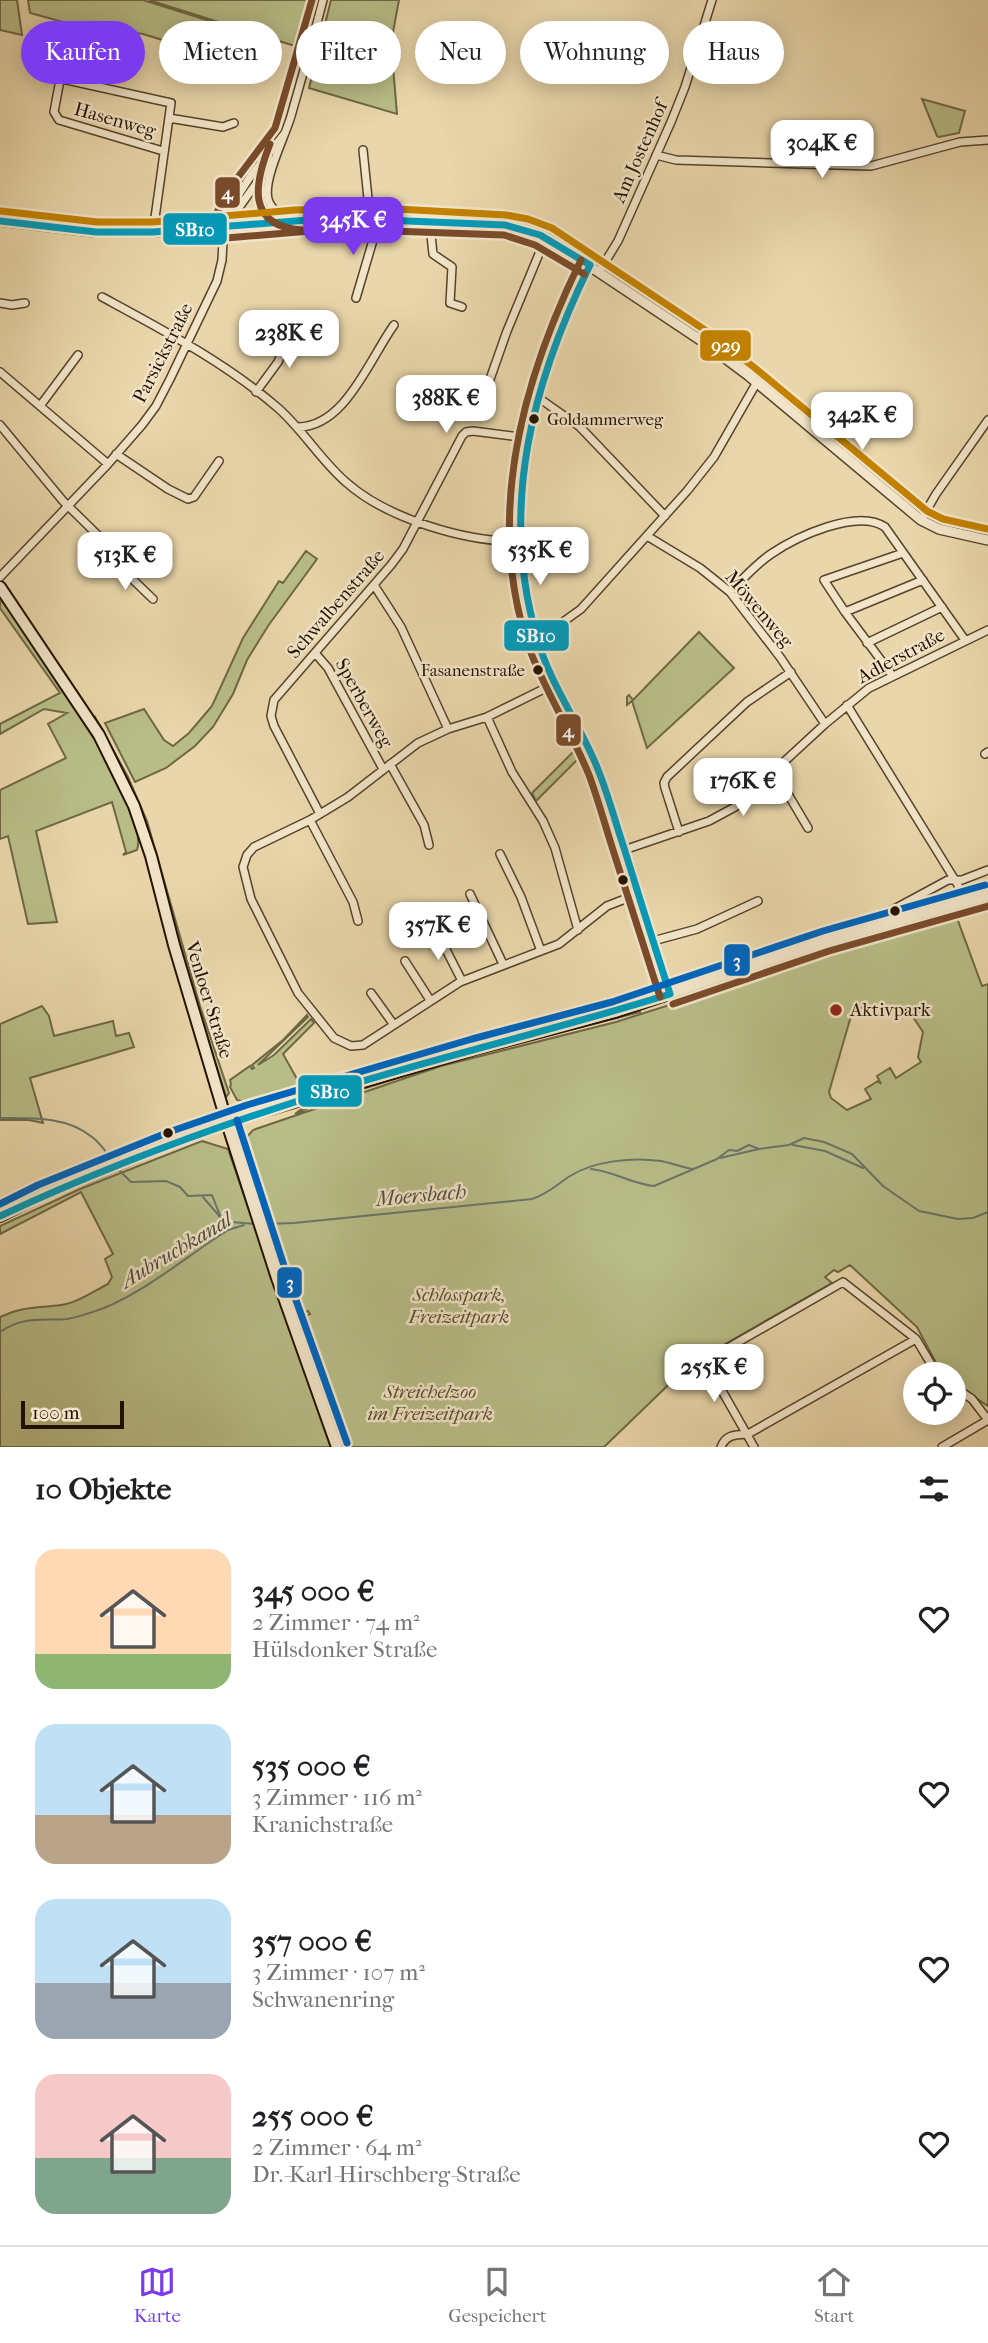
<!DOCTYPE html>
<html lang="de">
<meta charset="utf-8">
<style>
:root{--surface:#fff;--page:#f2f2f2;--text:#202124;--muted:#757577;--line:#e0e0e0;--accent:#7c3aed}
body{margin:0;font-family:"IM FELL French Canon",serif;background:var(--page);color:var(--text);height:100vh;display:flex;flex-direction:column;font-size:26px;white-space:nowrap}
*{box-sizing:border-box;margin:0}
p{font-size:23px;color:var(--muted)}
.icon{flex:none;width:38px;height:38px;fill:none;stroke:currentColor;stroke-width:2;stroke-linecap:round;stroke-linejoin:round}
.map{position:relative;height:1447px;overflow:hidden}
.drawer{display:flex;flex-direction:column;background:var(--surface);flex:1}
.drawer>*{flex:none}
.banner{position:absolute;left:21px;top:21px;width:947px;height:63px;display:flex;gap:14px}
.controls{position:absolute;left:903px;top:1362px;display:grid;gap:14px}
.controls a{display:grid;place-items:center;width:63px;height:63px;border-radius:50%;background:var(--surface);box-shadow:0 4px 18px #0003;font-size:35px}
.scale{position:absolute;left:21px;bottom:18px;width:103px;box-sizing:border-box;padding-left:7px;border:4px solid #241200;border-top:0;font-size:19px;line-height:24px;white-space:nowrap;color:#241200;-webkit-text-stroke:5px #f1e4c8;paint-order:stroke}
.price{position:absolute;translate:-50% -60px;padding:0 16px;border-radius:14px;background:#fff;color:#222;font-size:23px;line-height:46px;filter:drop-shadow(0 2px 4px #0008)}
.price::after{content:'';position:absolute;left:50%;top:42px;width:21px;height:16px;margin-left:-10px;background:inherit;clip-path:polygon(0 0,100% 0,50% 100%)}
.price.on{background:var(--accent);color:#fff}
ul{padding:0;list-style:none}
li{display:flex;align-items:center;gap:21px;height:175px;padding:0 35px}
li span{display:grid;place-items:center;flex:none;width:196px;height:140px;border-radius:21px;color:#555}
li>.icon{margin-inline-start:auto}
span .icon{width:84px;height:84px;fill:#fffc;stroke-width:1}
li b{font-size:30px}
h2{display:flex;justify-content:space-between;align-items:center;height:84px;padding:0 35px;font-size:30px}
.chip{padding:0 24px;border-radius:32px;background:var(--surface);box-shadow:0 4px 18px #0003;font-size:24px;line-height:63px}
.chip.on{background:var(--accent);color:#fff}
.menu{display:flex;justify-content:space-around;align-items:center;height:98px;border-top:2px solid var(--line);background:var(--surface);font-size:19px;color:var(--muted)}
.menu a{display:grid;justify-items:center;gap:4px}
.menu .on{color:var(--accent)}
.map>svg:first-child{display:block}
.green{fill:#b8bd87;stroke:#6e6844;stroke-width:2;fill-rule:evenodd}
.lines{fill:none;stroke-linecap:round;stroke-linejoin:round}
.stream{stroke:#6a756a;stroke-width:2}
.minor-casing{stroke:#55432a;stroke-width:10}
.tertiary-casing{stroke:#55432a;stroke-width:12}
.secondary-casing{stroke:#241200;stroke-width:14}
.minor{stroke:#f1e4c8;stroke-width:7}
.tertiary{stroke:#f1e4c8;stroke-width:9}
.secondary{stroke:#f1e4c8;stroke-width:10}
.bus-1-casing{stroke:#f1e4c8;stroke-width:12}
.bus-2-casing{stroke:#f1e4c8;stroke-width:12}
.bus-3-casing{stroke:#f1e4c8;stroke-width:12}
.bus-4-casing{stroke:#f1e4c8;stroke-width:12}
.bus-1{stroke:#049ab9;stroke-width:7}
.bus-2{stroke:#7a4b2a;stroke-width:7}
.bus-3{stroke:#c28100;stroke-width:7}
.bus-4{stroke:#0065bd;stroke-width:7}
.bus-dot{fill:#241200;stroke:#f1e4c8;stroke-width:2.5}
.poi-dot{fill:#8f2418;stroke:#f1e4c8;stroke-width:2.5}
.labels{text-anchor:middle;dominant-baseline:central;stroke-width:5;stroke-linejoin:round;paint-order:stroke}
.bus-label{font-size:17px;fill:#241200;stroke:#f1e4c8;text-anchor:start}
.street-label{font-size:19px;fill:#241200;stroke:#f1e4c8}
.poi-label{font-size:19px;fill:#241200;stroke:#f1e4c8;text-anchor:start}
.park-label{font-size:19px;font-style:italic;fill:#584e2f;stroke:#f1e4c8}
.water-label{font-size:21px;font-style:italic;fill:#4d4c3e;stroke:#f1e4c8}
.line-badge{stroke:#f1e4c8;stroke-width:2.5}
.badge-label{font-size:19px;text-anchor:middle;font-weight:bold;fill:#fff}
</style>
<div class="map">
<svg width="988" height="1447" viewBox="0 0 988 1447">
<rect width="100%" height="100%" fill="#e9d6aa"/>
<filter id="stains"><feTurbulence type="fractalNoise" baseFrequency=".00286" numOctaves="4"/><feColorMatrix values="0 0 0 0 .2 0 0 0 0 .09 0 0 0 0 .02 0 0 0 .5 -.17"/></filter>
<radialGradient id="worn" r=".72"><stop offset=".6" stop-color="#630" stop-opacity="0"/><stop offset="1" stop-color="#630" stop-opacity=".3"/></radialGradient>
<path class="green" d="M 0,0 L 17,0 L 22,35 L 0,30 Z
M 28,0 L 143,0 L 226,26 L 214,56 L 143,34 L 63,22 L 30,13 Z
M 149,0 L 312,0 L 298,47 Z
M 331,0 L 399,0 L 391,43 L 397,114 L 309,88 Z
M 922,99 L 965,111 L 959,133 L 939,137 L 937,136 Z
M 306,551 L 317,559 L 268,626 L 247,660 L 233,694 L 213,727 L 195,746 L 166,768 L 135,782 L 105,723 L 144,709 L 164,740 L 173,746 L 189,733 L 212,706 L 243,638 L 279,581 L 283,583 Z
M 0,599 C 29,634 151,810 137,850 L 123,855 L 126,852 L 112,802 L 36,831 L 57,922 L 28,924 L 8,836 L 0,839 L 0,790 L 66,758 L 48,724 L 67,713 L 44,709 L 0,734 L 0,724 L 60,693 L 0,608 Z
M 699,632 L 734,668 L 647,748 L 632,701 L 627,705 L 627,697 L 629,695 L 633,700 Z
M 95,717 L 128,777 L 147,821 L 200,1006 L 229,1093 L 226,1097 L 199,1011 L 146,825 L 94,719 Z
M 579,746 C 583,754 586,761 589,769 L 582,755 L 536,801 L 532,793 Z
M 970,909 L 971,912 L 957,918 L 982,986 L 988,984 L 988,1406 L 954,1384 L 954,1374 L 942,1374 L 917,1327 L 850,1265 L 838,1272 L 834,1270 L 825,1277 L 832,1283 L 690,1364 L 604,1447 L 349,1447 L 302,1317 L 310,1314 L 308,1311 L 301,1314 L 272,1236 L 297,1315 L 294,1316 L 269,1235 L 275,1233 L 246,1149 L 246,1138 L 253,1130 L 441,1066 L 616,1022 ZM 881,1006 L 907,1008 L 923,1032 L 918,1057 L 921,1062 L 896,1078 L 890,1068 L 877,1076 L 881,1084 L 878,1081 L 865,1089 L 871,1099 L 847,1110 L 831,1098 L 829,1092 L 853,1009 Z
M 634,998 L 636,999 L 560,1023 L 249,1109 L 248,1106 L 252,1104 L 518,1032 Z
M 42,1006 L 49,1016 L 54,1036 L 113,1021 L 116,1036 L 129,1033 L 134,1047 L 30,1078 L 43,1123 L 29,1120 L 0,1120 L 0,1024 Z
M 639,1010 L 640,1012 L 464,1057 L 328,1100 L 295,1114 L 308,1104 L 319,1100 L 421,1068 Z
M 307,1015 L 308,1017 L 258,1065 L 274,1055 L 311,1019 L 314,1023 L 283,1054 L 302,1088 L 248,1103 L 237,1100 L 230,1087 L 231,1084 L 230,1080 L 250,1066 L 252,1069 L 254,1068 L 252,1065 L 283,1040 Z
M 202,1141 L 228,1149 L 331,1447 L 0,1447 L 0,1317 C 22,1306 38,1308 61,1305 C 77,1303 94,1291 108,1284 L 112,1277 L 105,1259 L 113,1254 L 81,1192 L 0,1234 L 0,1226 L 80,1189 Z"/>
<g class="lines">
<path class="stream" d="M 0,1118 C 31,1118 67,1116 92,1137 C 101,1143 107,1154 114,1163
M 793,1145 L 825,1151 L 863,1168
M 720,1158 L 759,1149
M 591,1169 C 613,1171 632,1184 654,1186 L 717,1159 L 729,1150 L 737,1151 L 749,1145 L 759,1149 L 789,1145 L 804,1138 L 824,1142 L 852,1154 L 883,1186 L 919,1211 L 958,1219 L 973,1218 L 988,1212
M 119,1170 L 131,1182 L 166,1181 L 180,1187 L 188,1196 L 212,1195 L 221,1218 L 231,1222 L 256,1224
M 202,1196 L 221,1218
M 265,1224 L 294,1223 L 532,1199 C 548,1194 556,1185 570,1176 C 594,1161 632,1157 661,1161 C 671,1163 682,1167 693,1169
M 0,1332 C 23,1316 41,1321 67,1319 C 80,1317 92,1312 104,1308 C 149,1289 187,1256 228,1230 L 244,1225"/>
<g class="minor-casing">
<path id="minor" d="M 53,33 L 40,74 L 171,103 L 153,232
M 60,80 L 54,112 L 59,120 L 163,151
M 169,118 L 223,127 L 234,123
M 363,150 L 370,218
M 656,155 L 676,160 L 871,166 L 960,142 L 988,140
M 292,219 C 282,216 271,210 268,199 C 263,179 285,137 291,116 C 302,77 313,39 323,0
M 432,220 L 431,235 L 433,254 L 452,267 L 450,303 L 462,307
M 225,227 L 273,160
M 590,265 C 530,376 499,514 537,638 C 551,684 580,723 597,767 C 607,792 614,818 622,843 C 638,893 654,944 670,994
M 599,272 L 618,241 L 671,122 L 685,87 L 712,0
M 102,297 C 163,330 226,363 278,408 C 304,431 321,461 347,483 C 388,519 468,543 521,541
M 356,298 L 376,230 L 378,218
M 0,303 L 12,305 L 25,303
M 0,372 L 108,464
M 489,382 L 507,331 L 546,237
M 256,392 L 278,362 L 291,331
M 536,396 L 580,427 L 665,516
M 40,406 L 78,355
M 0,425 L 63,501 L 118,555 L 126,573 L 153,599
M 297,427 C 345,428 370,358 394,325
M 116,454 L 168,489 L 188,499 L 194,497 L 219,461
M 921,520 L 936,494 L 988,420
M 647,536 L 700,568 L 730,592 L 780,657 L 825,724
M 0,577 L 108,464 L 142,425 L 156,406 L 170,379 L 217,281 L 222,260 L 224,221 L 228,211 L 252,174 L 285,133
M 374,585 L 401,627 L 448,729
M 730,592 C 743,579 756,564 771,554 C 796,537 857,508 885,527 L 965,640
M 845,612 L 923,580
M 536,637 L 549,632 L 581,609 L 687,491 L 714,457 L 757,382
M 867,643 L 942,607
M 315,653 L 328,668 L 383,769
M 892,675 L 845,612 L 824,580 L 903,553
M 554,684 L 487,717 L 448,729 L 418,743 L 348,797 L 310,820 L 254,847 L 247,855 L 243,867 L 251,899 L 298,993 L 334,1038 L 351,1046 L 363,1045 L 460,982 L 559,944 L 607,906 L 638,894
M 847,705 L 958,885 L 963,903
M 487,717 L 512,772 L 543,821 L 555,848 L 578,930
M 985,754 L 988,752
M 390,764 L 424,825 L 429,845
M 773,774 L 779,779 L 808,828
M 320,814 L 274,726 L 271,716 L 274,700 L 391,565 L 403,549 L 462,436 L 466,432 L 473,431 L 528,438
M 310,820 L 353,902 L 358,921
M 679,832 L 665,788 L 664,783 L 667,777 L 747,702 L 791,672
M 624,850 L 709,821 L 735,807 L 825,724 L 869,688 L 988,630
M 500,854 L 521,897 L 541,951
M 470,894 L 503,964
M 437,932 L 462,981
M 823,935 L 885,914 L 948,880 L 962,880 L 988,870
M 653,941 L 697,929 L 758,901
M 405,961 L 430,1000
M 371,993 L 394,1025
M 954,1387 L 972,1399 L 988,1420
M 721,1447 C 726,1434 736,1435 748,1434 L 916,1339
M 754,1447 L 705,1361 L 843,1282 L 916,1339 L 937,1374
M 942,1447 L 988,1420"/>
</g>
<g class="tertiary-casing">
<path id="tertiary" d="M 0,221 L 96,232 L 153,232 L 296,220 L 378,218 L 505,225 L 525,229 L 546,237 L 705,343 L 749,376 L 921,520 L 939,529 L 988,540"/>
</g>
<g class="secondary-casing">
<path id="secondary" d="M 0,587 L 99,735 L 134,806 L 151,856 L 174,945 L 227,1123 L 277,1278 L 337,1447
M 0,1216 L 42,1195 L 173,1142 L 250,1115 L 475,1049 L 615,1012 L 826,941 L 988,895"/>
</g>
<use href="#minor" class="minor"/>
<use href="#tertiary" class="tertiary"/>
<use href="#secondary" class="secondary"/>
<g class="bus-1-casing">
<path id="bus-1" d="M 0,221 L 96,232 L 153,232 L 334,218 L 505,225 L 540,235 L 590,265
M 590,265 C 532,383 499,508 537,638 C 550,684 579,723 597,767 C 608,794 615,821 624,848 C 639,896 654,945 670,994
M 0,1216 C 114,1163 232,1120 353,1084 C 458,1052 565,1027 670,994"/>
</g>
<g class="bus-2-casing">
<path id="bus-2" d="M 312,0 L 275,128 L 229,189 L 214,218 L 217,235 L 226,238 L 334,229 L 504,235 L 535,245 L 584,274
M 270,144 C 254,184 246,226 302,230
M 581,260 C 523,378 485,516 528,645 C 544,690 571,730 589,775 C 598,799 605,825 613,850 C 629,899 644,948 660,997
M 673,1004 L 829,951 L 988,906"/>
</g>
<g class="bus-3-casing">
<path id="bus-3" d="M 1,211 L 97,222 L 153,222 L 295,210 L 379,208 L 506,215 L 528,219 L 552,228 L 711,334 L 755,368 L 927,511 L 943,519 L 988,529"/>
</g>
<g class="bus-4-casing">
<path id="bus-4" d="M 237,1120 L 287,1275 L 347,1443
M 0,1204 L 38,1185 L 169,1132 L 247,1105 L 472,1039 L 612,1002 L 823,931 L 985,885"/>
</g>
<use href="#bus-1" class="bus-1"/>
<use href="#bus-2" class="bus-2"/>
<use href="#bus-3" class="bus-3"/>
<use href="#bus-4" class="bus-4"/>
</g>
<g class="bus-dot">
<circle cx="534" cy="419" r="6"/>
<circle cx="538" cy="670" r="6"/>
<circle cx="623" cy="880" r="6"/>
<circle cx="895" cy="911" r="6"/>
<circle cx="168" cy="1133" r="6"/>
</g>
<circle class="poi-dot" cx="836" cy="1010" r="7"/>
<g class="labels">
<g class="bus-label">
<text x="547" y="419">Goldammerweg</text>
<text x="525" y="670" text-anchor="end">Fasanenstraße</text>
</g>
<g class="street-label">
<text transform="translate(115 120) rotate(16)">Hasenweg</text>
<text transform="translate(640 152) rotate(-66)">Am Jostenhof</text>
<text transform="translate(163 353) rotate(-63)">Parsickstraße</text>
<text transform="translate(336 604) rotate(-49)">Schwalbenstraße</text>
<text transform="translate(759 609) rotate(50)">Möwenweg</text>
<text transform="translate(901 656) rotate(-28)">Adlerstraße</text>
<text transform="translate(364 703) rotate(61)">Sperberweg</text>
<text transform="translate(209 1000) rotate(73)">Venloer Straße</text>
</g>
<g class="poi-label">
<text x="850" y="1010">Aktivpark</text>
</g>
<g class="park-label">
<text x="459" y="1295">Schlosspark,<tspan x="459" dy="22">Freizeitpark</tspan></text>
<text x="430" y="1392">Streichelzoo<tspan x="430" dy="22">im Freizeitpark</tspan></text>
</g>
<g class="water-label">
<text transform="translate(421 1195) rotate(-5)">Moersbach</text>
<text transform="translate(176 1250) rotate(-31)">Aubruchkanal</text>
</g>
</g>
<g class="line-badge">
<rect x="214" y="176" width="27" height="33" rx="7" fill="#7a4b2a"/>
<rect x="162" y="212" width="66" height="34" rx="7" fill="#049ab9"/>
<rect x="699" y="329" width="53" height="33" rx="7" fill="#c28100"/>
<rect x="503" y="619" width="67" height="33" rx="7" fill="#049ab9"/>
<rect x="555" y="713" width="27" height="34" rx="7" fill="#7a4b2a"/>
<rect x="723" y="943" width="28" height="34" rx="7" fill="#0065bd"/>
<rect x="297" y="1074" width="66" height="34" rx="7" fill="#049ab9"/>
<rect x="276" y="1266" width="27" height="33" rx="7" fill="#0065bd"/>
</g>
<g class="badge-label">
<text x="227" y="199">4</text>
<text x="195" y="236">SB10</text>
<text x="726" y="352">929</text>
<text x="536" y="642">SB10</text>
<text x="568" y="737">4</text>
<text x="737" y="967">3</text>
<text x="330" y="1098">SB10</text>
<text x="290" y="1289">3</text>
</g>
<rect width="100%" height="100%" filter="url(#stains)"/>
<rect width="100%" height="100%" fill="url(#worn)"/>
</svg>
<div class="controls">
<a><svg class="icon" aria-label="locate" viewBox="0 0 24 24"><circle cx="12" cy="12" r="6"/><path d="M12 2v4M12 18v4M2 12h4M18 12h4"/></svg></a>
</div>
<div class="scale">100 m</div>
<b class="price" style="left:822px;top:180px">304K €</b>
<b class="price on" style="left:353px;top:257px">345K €</b>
<b class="price" style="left:289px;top:370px">238K €</b>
<b class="price" style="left:446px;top:435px">388K €</b>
<b class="price" style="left:862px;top:452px">342K €</b>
<b class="price" style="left:540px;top:587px">535K €</b>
<b class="price" style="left:125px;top:592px">513K €</b>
<b class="price" style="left:743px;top:818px">176K €</b>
<b class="price" style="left:438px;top:962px">357K €</b>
<b class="price" style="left:714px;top:1404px">255K €</b>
<div class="banner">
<a class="chip on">Kaufen</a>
<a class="chip">Mieten</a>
<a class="chip">Filter</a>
<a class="chip">Neu</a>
<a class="chip">Wohnung</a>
<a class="chip">Haus</a>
</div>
</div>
<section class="drawer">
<h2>10 Objekte<svg class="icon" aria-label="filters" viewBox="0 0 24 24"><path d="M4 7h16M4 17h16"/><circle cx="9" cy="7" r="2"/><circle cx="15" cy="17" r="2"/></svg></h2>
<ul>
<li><span style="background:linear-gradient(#ffd9b3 75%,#8fb573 0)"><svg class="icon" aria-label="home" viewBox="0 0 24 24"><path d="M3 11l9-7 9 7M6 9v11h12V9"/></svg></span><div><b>345 000 €</b><p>2 Zimmer · 74 m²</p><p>Hülsdonker Straße</p></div><svg class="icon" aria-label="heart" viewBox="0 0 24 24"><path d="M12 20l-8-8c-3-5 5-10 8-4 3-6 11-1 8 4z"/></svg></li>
<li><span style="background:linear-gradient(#bfe0f5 65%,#b9a48a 0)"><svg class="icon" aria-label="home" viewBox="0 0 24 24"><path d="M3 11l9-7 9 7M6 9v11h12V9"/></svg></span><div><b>535 000 €</b><p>3 Zimmer · 116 m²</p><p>Kranichstraße</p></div><svg class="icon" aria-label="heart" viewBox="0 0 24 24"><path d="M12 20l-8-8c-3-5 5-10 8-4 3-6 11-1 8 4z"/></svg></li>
<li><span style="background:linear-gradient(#bfe0f5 60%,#9aa5b1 0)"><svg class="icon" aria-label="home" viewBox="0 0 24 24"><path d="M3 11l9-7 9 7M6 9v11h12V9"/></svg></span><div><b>357 000 €</b><p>3 Zimmer · 107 m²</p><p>Schwanenring</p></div><svg class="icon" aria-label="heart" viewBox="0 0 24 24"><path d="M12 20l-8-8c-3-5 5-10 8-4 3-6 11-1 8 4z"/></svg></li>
<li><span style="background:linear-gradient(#f6c9c9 60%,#7fa58c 0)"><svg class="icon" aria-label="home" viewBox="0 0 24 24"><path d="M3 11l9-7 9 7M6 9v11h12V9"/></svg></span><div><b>255 000 €</b><p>2 Zimmer · 64 m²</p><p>Dr.-Karl-Hirschberg-Straße</p></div><svg class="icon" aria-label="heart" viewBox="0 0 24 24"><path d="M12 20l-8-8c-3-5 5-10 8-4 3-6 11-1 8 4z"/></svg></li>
</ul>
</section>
<nav class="menu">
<a class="on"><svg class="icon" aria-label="map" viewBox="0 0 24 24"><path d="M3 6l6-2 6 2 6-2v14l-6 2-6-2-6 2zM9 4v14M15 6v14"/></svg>Karte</a>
<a><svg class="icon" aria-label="saved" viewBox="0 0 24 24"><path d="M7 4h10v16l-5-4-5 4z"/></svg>Gespeichert</a>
<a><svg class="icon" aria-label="home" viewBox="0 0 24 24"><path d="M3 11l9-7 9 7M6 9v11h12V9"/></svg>Start</a>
</nav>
